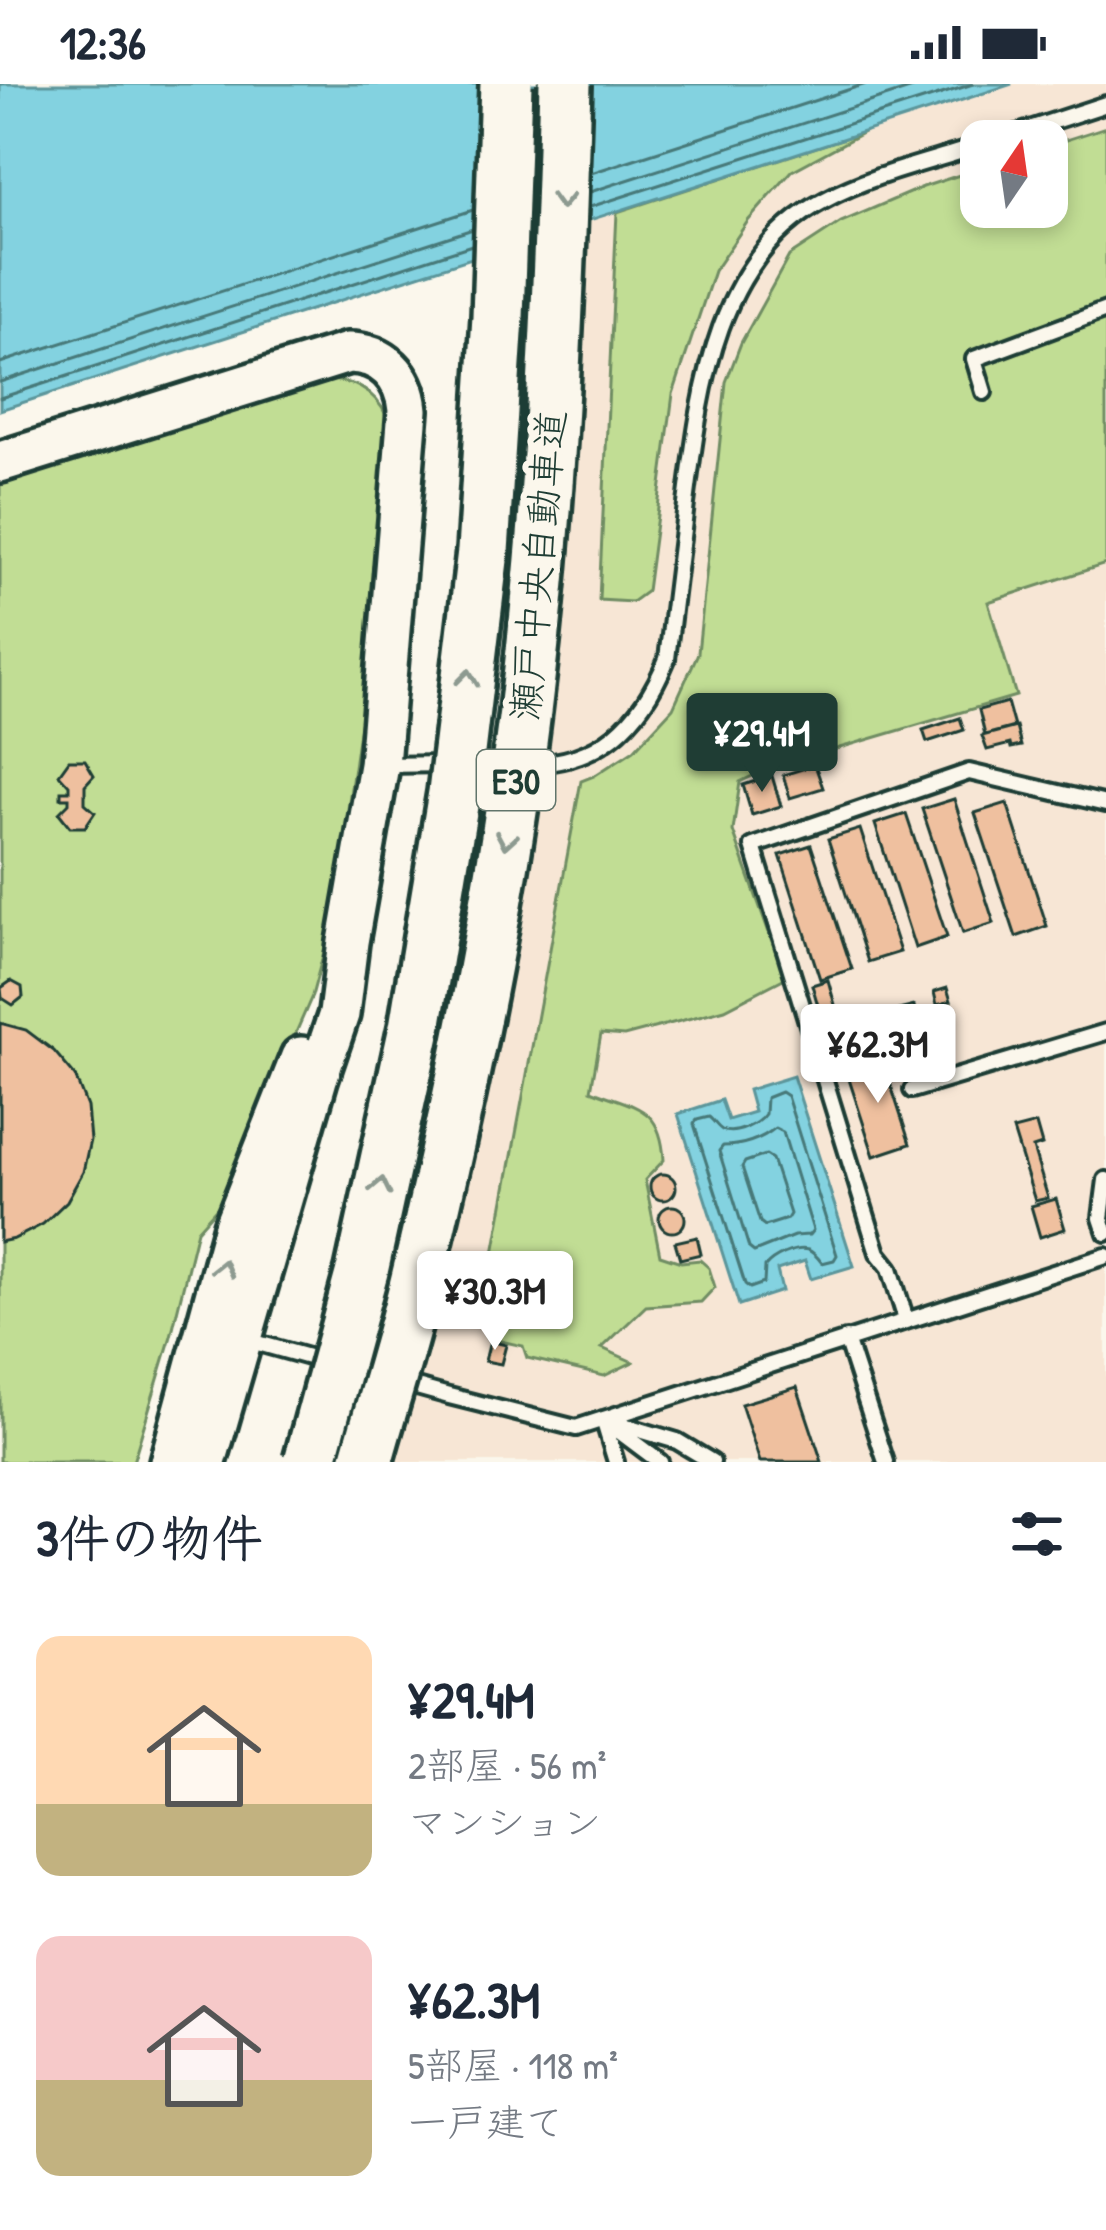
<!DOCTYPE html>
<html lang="ja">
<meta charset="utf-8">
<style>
:root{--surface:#fff;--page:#f2f2f3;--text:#1f2937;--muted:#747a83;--accent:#1f3d34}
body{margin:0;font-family:"Patrick Hand","Klee One",sans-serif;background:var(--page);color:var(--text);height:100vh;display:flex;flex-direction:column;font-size:45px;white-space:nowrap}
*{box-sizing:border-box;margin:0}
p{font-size:39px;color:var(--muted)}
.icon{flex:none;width:66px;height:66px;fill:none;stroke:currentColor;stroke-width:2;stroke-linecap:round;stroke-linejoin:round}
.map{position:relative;height:1378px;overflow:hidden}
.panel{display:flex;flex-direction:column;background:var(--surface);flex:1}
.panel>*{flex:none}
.needle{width:78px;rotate:13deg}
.fabs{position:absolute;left:960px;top:36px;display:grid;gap:24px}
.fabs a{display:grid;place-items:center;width:108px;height:108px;border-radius:24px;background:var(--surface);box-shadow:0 6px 18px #0003;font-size:60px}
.price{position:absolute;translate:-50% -102px;padding:0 27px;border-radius:12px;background:#fff;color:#222;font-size:39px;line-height:78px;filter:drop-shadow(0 3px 6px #0008)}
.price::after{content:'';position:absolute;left:50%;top:72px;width:36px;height:27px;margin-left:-18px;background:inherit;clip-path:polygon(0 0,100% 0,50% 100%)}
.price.selected{background:var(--accent);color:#fff}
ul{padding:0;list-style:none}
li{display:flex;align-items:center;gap:36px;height:300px;padding:0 36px}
li span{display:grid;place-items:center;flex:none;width:336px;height:240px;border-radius:24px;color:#555}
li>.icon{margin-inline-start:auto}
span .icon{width:144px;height:144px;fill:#fffc;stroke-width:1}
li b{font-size:51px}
h2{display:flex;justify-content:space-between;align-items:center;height:144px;padding:0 36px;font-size:51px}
.status{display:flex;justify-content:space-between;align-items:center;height:84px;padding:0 60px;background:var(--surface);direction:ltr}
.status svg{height:33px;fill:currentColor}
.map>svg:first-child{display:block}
.built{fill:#f7e6d5;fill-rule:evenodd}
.green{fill:#c1dd94;stroke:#708d64;stroke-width:3}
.water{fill:#83d2e0;stroke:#5b969b;stroke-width:3}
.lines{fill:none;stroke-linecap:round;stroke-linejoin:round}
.shore{stroke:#477979;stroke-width:3}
.building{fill:#efc09f;stroke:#1f3d34;stroke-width:3}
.lane-casing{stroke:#1f3d34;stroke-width:22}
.secondary-casing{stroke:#1f3d34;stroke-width:48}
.lane{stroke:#fbf7ec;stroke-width:14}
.secondary{stroke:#fbf7ec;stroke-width:39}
.rail{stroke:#1f3d34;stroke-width:8}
.highway-bridge-casing{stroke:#1f3d34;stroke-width:60;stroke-linecap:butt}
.highway-bridge{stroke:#fbf7ec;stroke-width:51}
.oneway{stroke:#8d9a90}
.labels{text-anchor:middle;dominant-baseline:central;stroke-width:12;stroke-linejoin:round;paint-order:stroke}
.shield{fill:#fbf7ec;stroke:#61756b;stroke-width:3}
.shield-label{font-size:36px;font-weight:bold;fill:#1f3d34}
.street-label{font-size:39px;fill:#1f3d34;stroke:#fbf7ec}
</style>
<div class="status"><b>12:36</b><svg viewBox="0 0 49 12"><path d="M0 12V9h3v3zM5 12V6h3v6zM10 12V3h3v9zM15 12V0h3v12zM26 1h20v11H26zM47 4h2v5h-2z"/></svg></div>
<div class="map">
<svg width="1106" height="1378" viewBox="0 0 1106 1378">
<rect width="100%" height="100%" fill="#fbf7ec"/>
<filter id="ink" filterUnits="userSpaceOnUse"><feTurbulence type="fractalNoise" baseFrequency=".00833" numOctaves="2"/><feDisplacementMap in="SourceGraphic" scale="24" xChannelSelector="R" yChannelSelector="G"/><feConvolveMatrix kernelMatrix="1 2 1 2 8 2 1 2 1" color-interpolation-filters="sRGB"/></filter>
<g filter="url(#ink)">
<path class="built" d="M 1012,0 L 1106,0 L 1106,1378 L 393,1378 L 424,1263 L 579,139 ZM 981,57 L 1047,57 L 1047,123 L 981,123 Z"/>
<path class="green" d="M 1106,43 L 1106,480 L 988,518 L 1016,612 L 765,686 L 740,698 L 733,747 L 785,894 L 725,925 L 624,952 L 601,950 L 591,1006 C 635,1024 661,1021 664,1076 L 645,1096 L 660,1171 L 681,1178 L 700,1176 L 709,1184 L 715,1203 L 701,1218 L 646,1222 L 602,1264 L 633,1278 L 604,1292 L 527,1274 L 523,1262 L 487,1254 L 481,1240 L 581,697 L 594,692 L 634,666 L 673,624 L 698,569 L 726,298 L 741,259 L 789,172 L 841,138 L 923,103 L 981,84 L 981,123 L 1047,123 L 1047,62 Z
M 866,47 L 792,87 L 748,137 L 714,187 L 673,310 L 647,507 L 632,518 L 599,516 L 617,128 Z
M 331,296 C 362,298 382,313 391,344 L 375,535 L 332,838 L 312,912 L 222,1118 L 197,1146 L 171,1252 L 133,1378 L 0,1378 L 0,401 Z"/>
<path class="water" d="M 0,0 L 1012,0 L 0,326 Z
M 793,992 L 854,1182 L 811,1195 L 805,1177 L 777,1186 L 782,1207 L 739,1221 L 678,1030 L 721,1016 L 728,1036 L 754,1028 L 748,1006 Z"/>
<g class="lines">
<path class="shore" d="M 591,89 L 866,0
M 590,108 L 925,0
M 590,123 L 973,0
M 0,279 L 473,126
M 0,298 L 473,145
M 0,314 L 472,161
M 781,1008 L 787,1012 L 837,1171 L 834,1176 L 822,1179 C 819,1175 813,1168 808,1166 C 795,1162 772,1174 765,1183 L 764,1199 L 750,1204 L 745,1200 L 694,1040 L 697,1036 L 709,1033 C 714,1037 717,1043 722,1046 C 735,1052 758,1040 765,1030 L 766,1014 Z
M 775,1044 L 783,1048 L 813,1146 L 809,1151 L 794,1152 L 754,1168 L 749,1164 L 719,1067 L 723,1062 C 741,1062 761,1056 775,1044 Z
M 766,1071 L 772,1075 L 790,1130 L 787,1135 L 765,1142 L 760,1138 L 742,1083 L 745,1078 Z"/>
</g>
<path class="building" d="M 1007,618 L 1014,643 L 985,651 L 979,626 Z
M 960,634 L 964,646 L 927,658 L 923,646 Z
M 1016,643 L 1021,662 L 1011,664 L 1010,660 L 987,666 L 982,652 Z
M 69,676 L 85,676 L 94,691 L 85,701 L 85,719 L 95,728 L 85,743 L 70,743 L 59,729 L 69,719 L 69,714 L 61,714 L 61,707 L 69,707 L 69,701 L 59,690 Z
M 815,681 L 823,704 L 790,714 L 783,691 Z
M 772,692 L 781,722 L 752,731 L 743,701 Z
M 954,715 L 994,839 L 963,849 L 922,725 Z
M 1007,719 L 1047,842 L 1016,853 L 975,729 Z
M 906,730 L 947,853 L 915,864 L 875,740 Z
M 860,745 L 900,868 L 868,878 L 828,755 Z
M 811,761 L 852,885 L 820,895 L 780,771 Z
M 828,896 L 837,928 L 821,932 L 812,901 Z
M 11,897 L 22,903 L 23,913 L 13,921 L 2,914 L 1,904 Z
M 947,904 L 951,917 L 937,921 L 934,908 Z
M 914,922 L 918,938 L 880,949 L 875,932 Z
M 0,939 L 26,946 L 54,967 L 75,992 L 87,1023 L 90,1056 L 83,1088 L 67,1117 L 43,1140 L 14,1155 L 0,1158 Z
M 881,971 L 910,1060 L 874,1072 L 845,983 Z
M 1036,1040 L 1042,1061 L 1033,1064 L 1048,1114 L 1035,1117 L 1013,1046 Z
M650 1103a13 13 0 1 1 26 0a13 13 0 1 1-26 0Z
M 1056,1115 L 1065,1145 L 1040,1153 L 1031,1122 Z
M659 1135a13 13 0 1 1 26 0a13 13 0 1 1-26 0Z
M 697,1153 L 701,1170 L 680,1175 L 675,1158 Z
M 490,1257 L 506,1261 L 501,1280 L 485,1277 Z
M 797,1303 L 822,1378 L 760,1378 L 741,1320 Z"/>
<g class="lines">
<g class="lane-casing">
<path id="lane" d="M 993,57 L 1106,20
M 984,308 L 974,275 L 1106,226
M 528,680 C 599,680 641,639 667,575 C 673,524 680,472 686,420 C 700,310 714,174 825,116 C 873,90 930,78 981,61
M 384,681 L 445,680
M 912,1006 L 1106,948
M 1106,1096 L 1101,1134 L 1106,1149
M 906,1236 L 890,1184 L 878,1169 L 753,762 L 969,688 L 1106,720
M 846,1255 L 886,1378
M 247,1256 L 449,1312 L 576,1344 L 1106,1172
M 603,1335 L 677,1357 L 712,1378
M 603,1335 L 616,1378
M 612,1342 L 660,1378"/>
</g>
<g class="secondary-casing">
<path id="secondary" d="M 0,378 L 348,269 C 383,269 405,292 408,326 L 379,681 L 348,858 L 339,930 L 317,995 L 206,1378
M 170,1378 L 234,1142 L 301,973"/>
</g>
<use href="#lane" class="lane"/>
<use href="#secondary" class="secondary"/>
<path class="rail" d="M 345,1378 C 361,1320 379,1262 394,1203 C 434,1042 466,878 491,714 C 526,479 537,238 541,0"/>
<g class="highway-bridge-casing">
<path id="highway-bridge" d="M 310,1378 L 362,1187 L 415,944 L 454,709 L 483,467 L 498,233 L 506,0
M 366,1378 C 382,1320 401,1262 415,1203 C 454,1042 489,878 513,714 C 549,478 558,238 565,0"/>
</g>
<use href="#highway-bridge" class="highway-bridge"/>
</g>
<defs><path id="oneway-chevron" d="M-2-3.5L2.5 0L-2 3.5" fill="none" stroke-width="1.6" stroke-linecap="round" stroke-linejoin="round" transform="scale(3)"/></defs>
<g class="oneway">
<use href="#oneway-chevron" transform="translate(562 117) rotate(92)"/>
<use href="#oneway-chevron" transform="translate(468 594) rotate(-83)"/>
<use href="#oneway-chevron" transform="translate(506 756) rotate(100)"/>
<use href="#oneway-chevron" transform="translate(381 1102) rotate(-78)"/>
<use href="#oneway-chevron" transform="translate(223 1184) rotate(-76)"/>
</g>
</g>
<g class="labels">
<rect class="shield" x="477" y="666" width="78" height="60" rx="9"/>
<g class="shield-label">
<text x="516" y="696">E30</text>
</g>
<g class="street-label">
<text transform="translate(537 481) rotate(-85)">瀬戸中央自動車道</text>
</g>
</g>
</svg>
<div class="fabs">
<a><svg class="needle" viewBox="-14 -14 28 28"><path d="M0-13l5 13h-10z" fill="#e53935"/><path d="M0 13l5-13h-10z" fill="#747a83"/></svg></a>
</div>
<b class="price selected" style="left:762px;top:711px">¥29.4M</b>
<b class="price" style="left:878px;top:1022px">¥62.3M</b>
<b class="price" style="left:495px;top:1269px">¥30.3M</b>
</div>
<section class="panel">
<h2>3件の物件<svg class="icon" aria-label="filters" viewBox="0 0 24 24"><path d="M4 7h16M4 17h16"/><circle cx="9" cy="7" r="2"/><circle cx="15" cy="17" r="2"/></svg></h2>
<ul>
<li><span style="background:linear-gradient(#ffd9b3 70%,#c2b280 0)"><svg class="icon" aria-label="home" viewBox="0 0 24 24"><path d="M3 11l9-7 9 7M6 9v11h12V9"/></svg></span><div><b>¥29.4M</b><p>2部屋 · 56 m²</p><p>マンション</p></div></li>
<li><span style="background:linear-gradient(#f6c9c9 60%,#c2b280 0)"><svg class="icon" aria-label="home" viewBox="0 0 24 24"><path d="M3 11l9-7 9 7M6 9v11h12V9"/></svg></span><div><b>¥62.3M</b><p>5部屋 · 118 m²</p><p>一戸建て</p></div></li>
</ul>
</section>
